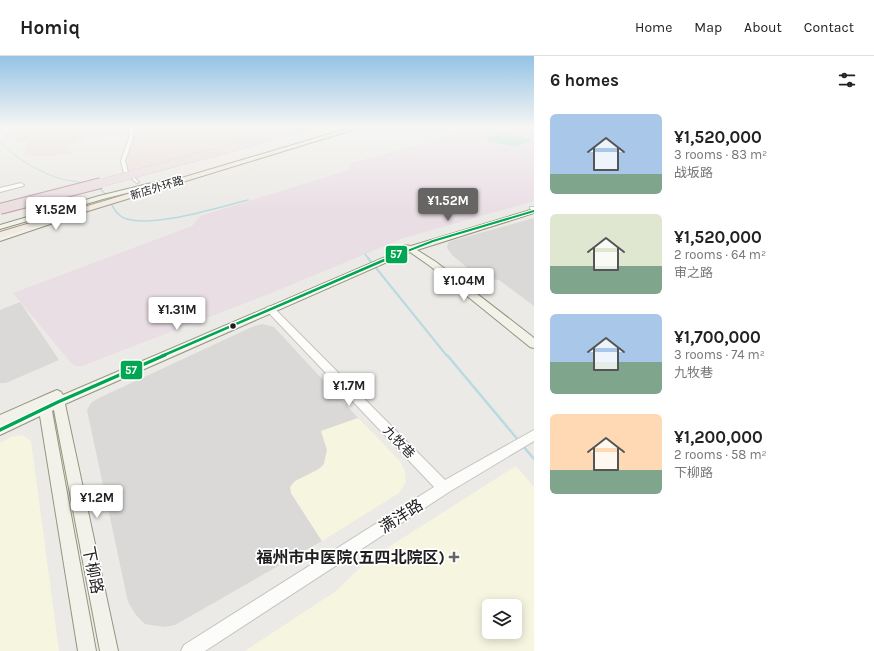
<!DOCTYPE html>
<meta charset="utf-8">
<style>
:root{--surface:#fff;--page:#f2f2f2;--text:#222;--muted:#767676;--line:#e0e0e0;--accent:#666564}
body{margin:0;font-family:Karla,"Noto Sans SC",sans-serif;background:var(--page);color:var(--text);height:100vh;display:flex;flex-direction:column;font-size:15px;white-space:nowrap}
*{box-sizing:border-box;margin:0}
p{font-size:13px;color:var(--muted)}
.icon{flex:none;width:22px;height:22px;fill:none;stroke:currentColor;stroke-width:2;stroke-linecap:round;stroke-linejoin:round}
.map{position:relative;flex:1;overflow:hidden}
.sheet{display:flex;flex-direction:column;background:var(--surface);width:340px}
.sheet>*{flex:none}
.controls{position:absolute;left:482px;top:543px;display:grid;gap:8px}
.controls a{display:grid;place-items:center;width:40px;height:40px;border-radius:6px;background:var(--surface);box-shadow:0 2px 10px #0003;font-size:20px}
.price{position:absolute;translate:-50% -34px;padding:0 9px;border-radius:4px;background:#fff;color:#222;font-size:13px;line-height:26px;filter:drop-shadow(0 1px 2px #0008)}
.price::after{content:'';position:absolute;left:50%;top:24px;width:12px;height:9px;margin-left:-6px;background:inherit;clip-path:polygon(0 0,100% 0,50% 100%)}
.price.active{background:var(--accent);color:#fff}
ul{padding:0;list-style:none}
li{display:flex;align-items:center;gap:12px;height:100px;padding:0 16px}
li span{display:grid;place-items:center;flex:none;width:112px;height:80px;border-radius:6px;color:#555}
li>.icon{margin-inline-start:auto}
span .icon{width:48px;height:48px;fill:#fffc;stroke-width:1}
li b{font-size:17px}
h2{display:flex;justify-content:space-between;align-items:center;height:48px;padding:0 16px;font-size:17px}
header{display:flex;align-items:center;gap:24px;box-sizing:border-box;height:56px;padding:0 20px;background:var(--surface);border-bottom:1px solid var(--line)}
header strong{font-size:19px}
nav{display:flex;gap:22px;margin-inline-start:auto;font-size:14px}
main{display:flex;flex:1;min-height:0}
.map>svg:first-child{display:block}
.residential{fill:#dbd9d8}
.industrial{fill:#eadee5}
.education{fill:#f6f5e0;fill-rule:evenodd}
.military{fill:#ebded9}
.pitch{fill:#b0e4cc}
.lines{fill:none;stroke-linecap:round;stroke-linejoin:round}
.stream-far3{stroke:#b8dae0;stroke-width:1}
.stream-far2{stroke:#b8dae0;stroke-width:1.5}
.stream-far1{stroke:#b8dae0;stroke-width:2}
.stream{stroke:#b8dae0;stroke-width:2.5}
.minor-casing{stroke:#c5c4c2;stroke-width:2}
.tertiary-casing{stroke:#c5c4c2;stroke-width:2}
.secondary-casing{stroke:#95967e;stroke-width:2}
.primary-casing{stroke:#a29682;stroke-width:2}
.minor{fill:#fcfcfb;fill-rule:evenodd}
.tertiary{fill:#fcfcfb;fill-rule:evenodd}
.secondary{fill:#f3f2ea;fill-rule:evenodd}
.primary{fill:#f1ebe4;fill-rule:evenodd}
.motorway-bridge-far1-casing{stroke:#c29ca9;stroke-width:8;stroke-linecap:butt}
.motorway-bridge-casing{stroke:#c29ca9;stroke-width:12;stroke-linecap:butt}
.motorway-bridge-far1{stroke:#eadee0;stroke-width:8}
.motorway-bridge{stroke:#eadee0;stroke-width:10}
.bus-1-far2-casing{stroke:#fff;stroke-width:4}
.bus-1-far1-casing{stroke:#fff;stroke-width:5}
.bus-1-casing{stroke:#fff;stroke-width:6}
.bus-1-far2{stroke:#00a651;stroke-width:2}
.bus-1-far1{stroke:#00a651;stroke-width:2.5}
.bus-1{stroke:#00a651;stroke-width:3.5}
.bus-dot{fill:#1e1e1e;stroke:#fff;stroke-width:1.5}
.poi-dot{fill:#666564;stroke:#fff;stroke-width:1.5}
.labels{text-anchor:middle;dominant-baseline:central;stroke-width:3.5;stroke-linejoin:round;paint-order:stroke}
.far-street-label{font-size:11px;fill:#1e1e1e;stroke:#fff}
.street-label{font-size:13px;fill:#1e1e1e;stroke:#fff}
.near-street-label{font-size:16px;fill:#1e1e1e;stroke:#fff}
.near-poi-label{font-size:16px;font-weight:bold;fill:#1e1e1e;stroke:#fff;text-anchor:end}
.line-badge{stroke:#fff;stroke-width:1.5}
.badge-label{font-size:11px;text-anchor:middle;font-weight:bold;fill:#fff}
</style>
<header>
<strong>Homiq</strong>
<nav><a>Home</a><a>Map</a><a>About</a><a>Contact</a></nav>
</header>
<main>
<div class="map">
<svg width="534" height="595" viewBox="0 0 534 595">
<rect width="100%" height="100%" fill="#eceae6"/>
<path class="residential" d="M 534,162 L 534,250 L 499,224 L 477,220 L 452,199 L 447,192 L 448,187 L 451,185 Z
M 20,246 L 59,304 L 6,327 L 0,327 L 0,254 Z
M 263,268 L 274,271 L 358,362 L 322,375 L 327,394 L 324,408 L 291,437 L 322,485 L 175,569 L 164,571 L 145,568 L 136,559 L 128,546 L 87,354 L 91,347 L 99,342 L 254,270 Z"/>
<path class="industrial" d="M 465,71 L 516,71 L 534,78 L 534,145 L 404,182 L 269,238 L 82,310 L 75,310 L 72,308 L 13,237 L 192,170 L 200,160 L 349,114 L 351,107 L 447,81 Z"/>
<path class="education" d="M 358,362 L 400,405 L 405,415 L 406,426 L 399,437 L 322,485 L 291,437 L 290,431 L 295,425 L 321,412 L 324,408 L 327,394 L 321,375 Z
M 22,379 L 31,385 L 59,595 L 0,595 L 0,387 L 11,381 Z
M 516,410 L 534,431 L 534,595 L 245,595 L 336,535 L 368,504 ZM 489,550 L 515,550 L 515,576 L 489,576 Z"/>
<path class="military" d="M 9,71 L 128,71 L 129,77 L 123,79 L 87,81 L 85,85 L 77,85 L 77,87 L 67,89 L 71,98 L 36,101 L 23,98 L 28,85 L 18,85 L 4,81 Z
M 132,71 L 294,71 L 129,116 L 125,103 L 132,76 Z"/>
<path class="pitch" d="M 501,76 L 532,84 L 515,91 L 484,83 Z"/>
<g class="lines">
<path class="stream-far3" d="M 0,75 L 2,71
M 0,86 C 17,103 39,116 61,123 C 68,125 76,125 83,127"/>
<path class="stream-far2" d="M 99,132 C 110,139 112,157 124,162 C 151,173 219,151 248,144
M 365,198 L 369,203"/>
<path class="stream-far1" d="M 368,202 L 447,300"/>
<path class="stream" d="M 447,299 L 519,385
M 523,390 L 534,403"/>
<g class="minor-casing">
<path id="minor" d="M 129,71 L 133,71 L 133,82 L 125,105 L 128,116 L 139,126 L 137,127 L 124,117 L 121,105 L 129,82 Z"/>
</g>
<g class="tertiary-casing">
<path id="tertiary" d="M 519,71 L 525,71 L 534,74 L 534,77 Z
M 21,127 L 24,129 L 23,130 L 0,136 L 0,132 Z
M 530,151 L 534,151 L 534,155 L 530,153 Z
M 270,250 L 273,251 L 445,424 L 534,374 L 534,385 L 449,436 L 205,595 L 181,595 L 184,589 L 434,431 L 267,255 L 266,253 L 267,251 Z"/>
</g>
<g class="secondary-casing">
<path id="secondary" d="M 168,123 L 171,125 L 170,126 L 103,143 L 0,173 L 0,169 L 99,140 Z
M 534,153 L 534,157 L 417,194 L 436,206 L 534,282 L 534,292 L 530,291 L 430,210 L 410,196 L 65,348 L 118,595 L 100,595 L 54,354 L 52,355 L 96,595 L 78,595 L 40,360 L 0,379 L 0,359 L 50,337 L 57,334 L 61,336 L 63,339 L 404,193 L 404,189 L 411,190 Z
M 67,158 L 73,158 L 74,160 L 0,185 L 0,180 Z"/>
</g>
<g class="primary-casing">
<path id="primary" d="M 353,71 L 362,71 L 0,182 L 0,176 Z"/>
</g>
<use href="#minor" class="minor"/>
<use href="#tertiary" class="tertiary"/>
<use href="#secondary" class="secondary"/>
<use href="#primary" class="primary"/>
<g class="motorway-bridge-far1-casing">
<path id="motorway-bridge-far1" d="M 97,128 L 308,71"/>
</g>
<g class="motorway-bridge-casing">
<path id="motorway-bridge" d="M 0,153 L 101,127"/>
</g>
<use href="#motorway-bridge-far1" class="motorway-bridge-far1"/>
<use href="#motorway-bridge" class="motorway-bridge"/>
<g class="bus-1-far2-casing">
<path id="bus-1-far2" d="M 387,203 L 433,185 L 534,155"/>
</g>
<g class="bus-1-far1-casing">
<path id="bus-1-far1" d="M 162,300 L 389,202"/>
</g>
<g class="bus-1-casing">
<path id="bus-1" d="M 0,374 L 58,346 L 165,299"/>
</g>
<use href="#bus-1-far2" class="bus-1-far2"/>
<use href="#bus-1-far1" class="bus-1-far1"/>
<use href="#bus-1" class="bus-1"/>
</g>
<linearGradient id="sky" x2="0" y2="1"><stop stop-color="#95c3e5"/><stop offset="0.46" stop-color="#f6f6f4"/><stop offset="1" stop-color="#f6f6f4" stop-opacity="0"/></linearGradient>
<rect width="534" height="154" fill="url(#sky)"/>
<circle class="bus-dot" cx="233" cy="270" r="3.5"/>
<path class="poi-dot" d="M452 495h4v4h4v4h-4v4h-4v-4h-4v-4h4z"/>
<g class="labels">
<g class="far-street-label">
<text transform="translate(157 132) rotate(-17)">新店外环路</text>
</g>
<g class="street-label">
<text transform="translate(399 386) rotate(46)">九牧巷</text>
</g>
<g class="near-street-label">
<text transform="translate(401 460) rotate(-33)">满洋路</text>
<text transform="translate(93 514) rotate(79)">下柳路</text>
</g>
<g class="near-poi-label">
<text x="445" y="501">福州市中医院(五四北院区)</text>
</g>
</g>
<g class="line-badge">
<rect x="385" y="189" width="23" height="19" rx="4" fill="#00a651"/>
<rect x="120" y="304" width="23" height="20" rx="4" fill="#00a651"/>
</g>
<g class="badge-label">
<text x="396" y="202">57</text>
<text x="131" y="318">57</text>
</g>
</svg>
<div class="controls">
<a><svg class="icon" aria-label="layers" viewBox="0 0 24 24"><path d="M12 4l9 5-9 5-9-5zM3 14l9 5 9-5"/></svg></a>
</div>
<b class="price active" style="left:448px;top:166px">¥1.52M</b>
<b class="price" style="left:56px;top:175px">¥1.52M</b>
<b class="price" style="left:464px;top:246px">¥1.04M</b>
<b class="price" style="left:177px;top:275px">¥1.31M</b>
<b class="price" style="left:349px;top:351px">¥1.7M</b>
<b class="price" style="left:97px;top:463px">¥1.2M</b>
</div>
<section class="sheet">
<h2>6 homes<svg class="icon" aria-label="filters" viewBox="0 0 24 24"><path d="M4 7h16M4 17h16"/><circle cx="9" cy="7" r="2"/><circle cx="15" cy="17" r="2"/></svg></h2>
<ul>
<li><span style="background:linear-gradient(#a9c7e8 75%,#7fa58c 0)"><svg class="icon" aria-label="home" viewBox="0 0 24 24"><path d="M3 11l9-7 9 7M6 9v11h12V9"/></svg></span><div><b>¥1,520,000</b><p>3 rooms · 83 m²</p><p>战坂路</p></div></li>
<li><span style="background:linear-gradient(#dfe7d0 65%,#7fa58c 0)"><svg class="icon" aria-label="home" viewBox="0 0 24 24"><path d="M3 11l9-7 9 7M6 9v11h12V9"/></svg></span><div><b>¥1,520,000</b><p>2 rooms · 64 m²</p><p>审之路</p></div></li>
<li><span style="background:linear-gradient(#a9c7e8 60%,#7fa58c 0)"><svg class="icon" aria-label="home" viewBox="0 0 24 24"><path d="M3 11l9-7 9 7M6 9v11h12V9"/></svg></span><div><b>¥1,700,000</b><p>3 rooms · 74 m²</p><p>九牧巷</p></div></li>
<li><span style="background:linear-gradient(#ffd9b3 70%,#7fa58c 0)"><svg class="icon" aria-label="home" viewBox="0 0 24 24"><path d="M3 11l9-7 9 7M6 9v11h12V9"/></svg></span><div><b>¥1,200,000</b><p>2 rooms · 58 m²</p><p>下柳路</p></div></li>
</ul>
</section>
</main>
